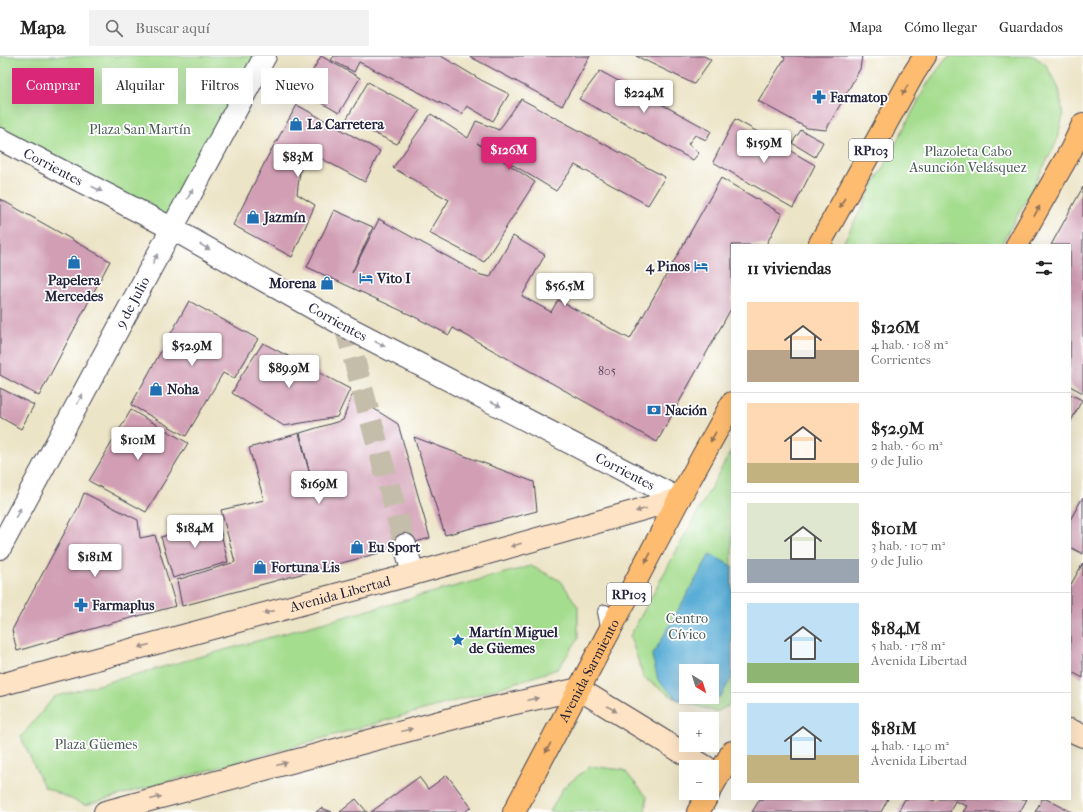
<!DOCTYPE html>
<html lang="es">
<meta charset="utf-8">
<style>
:root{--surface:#fff;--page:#f2f2f2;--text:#222;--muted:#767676;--line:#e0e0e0;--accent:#db2777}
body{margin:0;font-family:"IM FELL French Canon",serif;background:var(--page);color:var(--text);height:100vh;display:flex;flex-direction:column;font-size:15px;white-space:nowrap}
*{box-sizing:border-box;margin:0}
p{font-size:13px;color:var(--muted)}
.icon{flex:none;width:22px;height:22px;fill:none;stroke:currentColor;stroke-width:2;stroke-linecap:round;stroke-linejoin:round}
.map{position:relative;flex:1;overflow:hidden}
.side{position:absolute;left:731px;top:188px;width:340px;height:556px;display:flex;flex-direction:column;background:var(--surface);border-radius:0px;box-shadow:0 4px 16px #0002}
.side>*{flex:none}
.banner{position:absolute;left:12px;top:12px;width:380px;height:36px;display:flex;gap:8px}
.needle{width:26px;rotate:142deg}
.tools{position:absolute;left:679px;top:608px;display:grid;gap:8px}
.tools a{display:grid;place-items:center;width:40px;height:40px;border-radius:0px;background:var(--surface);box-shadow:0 4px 16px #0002;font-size:20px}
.price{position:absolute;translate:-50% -34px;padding:0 9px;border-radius:4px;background:#fff;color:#222;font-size:13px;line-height:26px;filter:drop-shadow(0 1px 2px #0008)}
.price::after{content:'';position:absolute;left:50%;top:24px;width:12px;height:9px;margin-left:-6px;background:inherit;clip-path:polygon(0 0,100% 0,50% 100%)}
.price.on{background:var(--accent);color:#fff}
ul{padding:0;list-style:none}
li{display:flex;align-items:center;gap:12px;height:100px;padding:0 16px}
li+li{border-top:1px solid var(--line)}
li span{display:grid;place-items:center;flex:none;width:112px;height:80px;border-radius:0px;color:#555}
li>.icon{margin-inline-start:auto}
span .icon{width:48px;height:48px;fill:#fffc;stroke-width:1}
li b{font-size:17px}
h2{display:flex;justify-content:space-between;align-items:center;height:48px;padding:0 16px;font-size:17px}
.tag{padding:0 14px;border-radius:0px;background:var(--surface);box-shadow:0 4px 16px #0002;font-size:14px;line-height:36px}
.tag.on{background:var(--accent);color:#fff}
header{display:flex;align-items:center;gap:24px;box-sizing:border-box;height:56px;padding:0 20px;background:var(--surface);border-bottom:1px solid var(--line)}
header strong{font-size:19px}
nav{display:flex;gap:22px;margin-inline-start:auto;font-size:14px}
.search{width:280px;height:36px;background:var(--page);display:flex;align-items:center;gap:10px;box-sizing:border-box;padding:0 14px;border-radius:0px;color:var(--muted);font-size:15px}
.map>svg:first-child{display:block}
.green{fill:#a5dd8f;stroke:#648065;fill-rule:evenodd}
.water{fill:#5aadd6;stroke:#3e6888;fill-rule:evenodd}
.building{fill:#d19eb4}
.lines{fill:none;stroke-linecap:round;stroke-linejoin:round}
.street-tunnel{stroke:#c4bdaa;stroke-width:22;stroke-dasharray:22 11;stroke-linecap:butt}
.lane-casing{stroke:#403f50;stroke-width:16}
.street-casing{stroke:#403f50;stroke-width:24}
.secondary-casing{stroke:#403f50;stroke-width:24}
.primary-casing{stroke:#403f50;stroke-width:24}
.lane{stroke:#fff;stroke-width:14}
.street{stroke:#fff;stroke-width:22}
.secondary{stroke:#fee4c5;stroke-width:22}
.primary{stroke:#fdbc6f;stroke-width:22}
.oneway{fill:#906f55}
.oneway2{fill:#9c9ca7}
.oneway3{fill:#9b8d87}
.labels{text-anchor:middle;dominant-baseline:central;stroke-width:3.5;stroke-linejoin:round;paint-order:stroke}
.number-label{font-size:12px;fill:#4e4159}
.shield{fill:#fff;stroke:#646476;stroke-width:1}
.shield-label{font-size:13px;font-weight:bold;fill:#22223b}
.poi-label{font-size:14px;font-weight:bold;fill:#22223b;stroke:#fff;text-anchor:start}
.park-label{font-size:14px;fill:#495a54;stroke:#fff}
.street-label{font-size:14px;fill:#22223b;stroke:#fff}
</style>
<header>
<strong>Mapa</strong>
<div class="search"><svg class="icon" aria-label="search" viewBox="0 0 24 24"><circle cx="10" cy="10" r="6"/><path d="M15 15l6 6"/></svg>Buscar aquí</div>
<nav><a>Mapa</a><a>Cómo llegar</a><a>Guardados</a></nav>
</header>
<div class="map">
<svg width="1083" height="756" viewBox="0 0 1083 756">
<rect width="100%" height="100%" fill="#fff"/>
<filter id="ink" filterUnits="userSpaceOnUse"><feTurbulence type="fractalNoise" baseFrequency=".025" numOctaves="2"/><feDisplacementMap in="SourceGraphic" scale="8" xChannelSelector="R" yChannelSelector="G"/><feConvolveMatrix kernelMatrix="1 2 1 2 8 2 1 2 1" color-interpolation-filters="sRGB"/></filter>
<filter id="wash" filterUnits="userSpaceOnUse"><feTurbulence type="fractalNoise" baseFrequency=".012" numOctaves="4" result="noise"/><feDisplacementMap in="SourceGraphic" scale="16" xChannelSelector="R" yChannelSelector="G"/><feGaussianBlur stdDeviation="0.9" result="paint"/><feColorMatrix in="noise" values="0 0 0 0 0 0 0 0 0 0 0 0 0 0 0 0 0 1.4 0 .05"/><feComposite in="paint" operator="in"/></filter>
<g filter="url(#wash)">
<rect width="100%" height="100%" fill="#ece4c6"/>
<path class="green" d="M 0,0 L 265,0 L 171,172 L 0,83 Z
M 951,0 L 1034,0 L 1046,9 L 1059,33 L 1063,60 L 1056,87 L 1029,139 L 1001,189 L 842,189 L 929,25 L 946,3 Z
M 732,393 L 732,648 L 716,656 L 676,643 L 644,622 L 630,580 ZM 686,615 L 712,615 L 712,641 L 686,641 Z
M 531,510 L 561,525 L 578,551 L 578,583 L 558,613 L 480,638 L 85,749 L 44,731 L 21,681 L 54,641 L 445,533 Z
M 590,710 L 624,714 L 647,741 L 645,756 L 550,756 L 563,732 Z"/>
<path class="water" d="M 710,498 L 732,510 L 732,621 L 721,640 L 699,648 L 677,643 L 658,624 L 652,600 ZM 686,615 L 712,615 L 712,641 L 686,641 Z"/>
<g id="blocks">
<path class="building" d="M 321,0 L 360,22 L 339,57 L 301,35 Z
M 334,0 L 441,0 L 481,24 L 509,38 L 493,65 L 467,50 L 462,58 L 359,6 L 354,16 L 331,4 Z
M 469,0 L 590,0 L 562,50 Z
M 636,0 L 704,0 L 711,4 L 694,28 Z
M 782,0 L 862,0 L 860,13 L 826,74 L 807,72 L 758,45 L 785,2 Z
M 600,15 L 711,75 L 706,84 L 695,79 L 688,88 L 699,97 L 693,104 L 579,43 Z
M 368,26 L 420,54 L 397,88 L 346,64 Z
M 521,43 L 665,121 L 648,149 L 575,109 L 556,135 L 477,87 L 535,126 L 484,206 L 429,177 L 449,144 L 393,112 L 431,58 L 468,82 L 476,65 L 499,74 Z
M 297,49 L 380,95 L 365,126 L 311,97 L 300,115 L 297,138 L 315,149 L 292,201 L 233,169 L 268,100 Z
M 735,63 L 815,109 L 793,152 L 713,106 Z
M 801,74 L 823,86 L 815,101 L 792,87 Z
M 721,122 L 782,158 L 766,189 L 732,189 L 732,251 L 657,386 L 453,272 L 449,279 L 413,260 L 307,211 L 334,154 L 373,171 L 352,217 L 379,163 L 481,219 L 490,221 L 513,180 L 545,199 L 522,240 L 551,256 L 558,244 L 630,283 Z
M 1083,131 L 1083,337 L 1070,330 L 1070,189 L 1051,189 Z
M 0,143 L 110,205 L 39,340 L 0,319 Z
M 189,245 L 258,283 L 234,323 L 223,317 L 186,380 L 131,349 Z
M 263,287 L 350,333 L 337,361 L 284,370 L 232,337 L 241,320 Z
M 0,332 L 34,349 L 21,373 L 0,361 Z
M 1070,338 L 1082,344 L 1070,367 Z
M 352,339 L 398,368 L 430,482 L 405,489 L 379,497 L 182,550 L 177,524 L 235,506 L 221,454 L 264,444 L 249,392 L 299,377 L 311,423 L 300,377 L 343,364 Z
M 131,354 L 188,387 L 146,456 L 89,425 Z
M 414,381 L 534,426 L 537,455 L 445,479 Z
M 84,437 L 138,464 L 140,482 L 155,479 L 176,550 L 112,567 L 17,595 L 12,574 L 79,450 Z
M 1083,441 L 1083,498 L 1070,491 L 1070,464 Z
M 218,465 L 228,506 L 173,522 L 161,481 Z
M 1083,507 L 1083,622 L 1070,615 L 1070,530 Z
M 447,719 L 471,751 L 465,756 L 371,756 L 419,721 L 428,733 Z
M 356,743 L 367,756 L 340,756 Z
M 760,743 L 888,743 L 881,756 L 752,756 Z
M 905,743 L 929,743 L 934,745 L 935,743 L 1027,743 L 1020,756 L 963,756 L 967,750 L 955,745 L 950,756 L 898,756 Z
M 1042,743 L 1046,743 L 1072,756 L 1035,756 Z
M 321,752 L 332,756 L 316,756 Z"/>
</g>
</g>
<g filter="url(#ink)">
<use href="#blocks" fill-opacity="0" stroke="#403f50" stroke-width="1"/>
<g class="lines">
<path class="street-tunnel" d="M 345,270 L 405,489"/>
<g class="lane-casing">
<path id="lane" d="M 605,556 L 609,576"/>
</g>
<g class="street-casing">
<g id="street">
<path id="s1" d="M 0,83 L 171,172 L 345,270 L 679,443"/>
<path d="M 405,489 L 413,518"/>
<path id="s2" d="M 0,492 L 265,0"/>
</g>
</g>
<g class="secondary-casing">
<g id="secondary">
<path id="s3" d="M 0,629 L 413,518 L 679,443"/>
<path d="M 1070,674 L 1083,680"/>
<path d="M 105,756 L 484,654 L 579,633 L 706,711"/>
</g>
</g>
<g class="primary-casing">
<g id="primary">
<path d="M 819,189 L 914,17 L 925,0"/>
<path d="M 1017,189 L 1071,94 L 1083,68"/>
<path d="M 712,731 L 732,696"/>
<path id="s4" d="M 514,756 L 679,443 L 732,347"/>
<path d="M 698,756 L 709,737"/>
</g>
</g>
<use href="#lane" class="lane"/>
<use href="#street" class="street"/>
<use href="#secondary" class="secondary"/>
<use href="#primary" class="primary"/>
</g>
<defs><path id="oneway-solid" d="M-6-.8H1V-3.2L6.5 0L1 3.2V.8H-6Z"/></defs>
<g class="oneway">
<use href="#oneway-solid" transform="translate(905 34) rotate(119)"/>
<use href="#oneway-solid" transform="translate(842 147) rotate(119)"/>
<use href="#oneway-solid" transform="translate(1037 155) rotate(-61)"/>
<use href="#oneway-solid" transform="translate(713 381) rotate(119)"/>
<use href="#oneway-solid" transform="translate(648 502) rotate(118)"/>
<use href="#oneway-solid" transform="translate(548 692) rotate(118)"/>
</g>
<g class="oneway2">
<use href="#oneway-solid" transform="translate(97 133) rotate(27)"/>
<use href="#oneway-solid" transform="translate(190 138) rotate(-62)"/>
<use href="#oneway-solid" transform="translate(205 191) rotate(29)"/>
<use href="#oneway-solid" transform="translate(155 203) rotate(-62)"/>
<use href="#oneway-solid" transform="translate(380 288) rotate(27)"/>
<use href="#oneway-solid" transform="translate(80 343) rotate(-62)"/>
<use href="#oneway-solid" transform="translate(496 348) rotate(27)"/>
<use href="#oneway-solid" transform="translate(18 457) rotate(-62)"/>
</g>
<g class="oneway3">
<use href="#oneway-solid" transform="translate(641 454) rotate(164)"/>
<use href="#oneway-solid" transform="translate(516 489) rotate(164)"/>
<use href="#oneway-solid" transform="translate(269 556) rotate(165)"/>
<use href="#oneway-solid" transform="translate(144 590) rotate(165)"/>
<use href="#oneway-solid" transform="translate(533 643) rotate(-12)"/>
<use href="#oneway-solid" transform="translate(612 653) rotate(32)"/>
<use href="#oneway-solid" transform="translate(407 674) rotate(-15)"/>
<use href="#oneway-solid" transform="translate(282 708) rotate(-15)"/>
<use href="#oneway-solid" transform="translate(156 742) rotate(-15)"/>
</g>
</g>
<defs>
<g id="pharmacy-bare" transform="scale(1.08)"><path d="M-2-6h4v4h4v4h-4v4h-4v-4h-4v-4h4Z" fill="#1f6fb2" stroke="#fff" stroke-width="2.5" paint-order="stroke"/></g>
<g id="shop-bare" transform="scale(1.08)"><path d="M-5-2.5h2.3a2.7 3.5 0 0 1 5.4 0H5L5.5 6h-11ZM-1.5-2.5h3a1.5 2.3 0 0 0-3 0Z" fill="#1f6fb2" stroke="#fff" stroke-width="2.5" paint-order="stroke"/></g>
<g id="hotel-bare" transform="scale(1.08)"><path d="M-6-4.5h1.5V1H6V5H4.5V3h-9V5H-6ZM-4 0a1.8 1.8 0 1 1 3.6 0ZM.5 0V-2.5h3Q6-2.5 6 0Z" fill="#1f6fb2" stroke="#fff" stroke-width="2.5" paint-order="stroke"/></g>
<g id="bank-bare" transform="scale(1.08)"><path d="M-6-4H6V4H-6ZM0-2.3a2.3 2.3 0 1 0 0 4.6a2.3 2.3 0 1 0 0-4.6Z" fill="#1f6fb2" stroke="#fff" stroke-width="2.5" paint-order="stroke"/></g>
<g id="sight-bare" transform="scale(1.08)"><path d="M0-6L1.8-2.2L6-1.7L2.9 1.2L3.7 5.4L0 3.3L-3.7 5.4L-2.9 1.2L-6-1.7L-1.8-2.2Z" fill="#1f6fb2" stroke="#fff" stroke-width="2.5" paint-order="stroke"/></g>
</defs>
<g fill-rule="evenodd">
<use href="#pharmacy-bare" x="819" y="41"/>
<use href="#shop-bare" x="296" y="68"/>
<use href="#shop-bare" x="253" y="161"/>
<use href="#shop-bare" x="74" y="206"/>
<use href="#hotel-bare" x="701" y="210"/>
<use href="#hotel-bare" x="366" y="222"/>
<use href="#shop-bare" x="327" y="227"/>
<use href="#shop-bare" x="156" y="333"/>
<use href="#bank-bare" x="654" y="354"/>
<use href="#shop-bare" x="357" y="491"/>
<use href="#shop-bare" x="260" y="511"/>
<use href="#pharmacy-bare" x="81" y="549"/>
<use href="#sight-bare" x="458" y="584"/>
</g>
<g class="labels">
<g class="number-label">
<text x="607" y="315">805</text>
</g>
<g class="shield">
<rect x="849" y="83" width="44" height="22" rx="3"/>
<rect x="607" y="527" width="44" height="22" rx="3"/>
</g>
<g class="shield-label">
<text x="871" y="94">RP103</text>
<text x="629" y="538">RP103</text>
</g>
<g class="poi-label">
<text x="830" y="41">Farmatop</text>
<text x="307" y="68">La Carretera</text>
<text x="264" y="161">Jazmín</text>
<text x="690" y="210" text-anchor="end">4 Pinos</text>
<text x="377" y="222">Vito I</text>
<text x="74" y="224" text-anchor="middle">Papelera<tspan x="74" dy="16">Mercedes</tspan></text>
<text x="316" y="227" text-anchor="end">Morena</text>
<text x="167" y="333">Noha</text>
<text x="665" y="354">Nación</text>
<text x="368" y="491">Eu Sport</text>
<text x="271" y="511">Fortuna Lis</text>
<text x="92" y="549">Farmaplus</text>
<text x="469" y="576">Martín Miguel<tspan x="469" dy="16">de Güemes</tspan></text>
</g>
<g class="park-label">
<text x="140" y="73">Plaza San Martín</text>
<text x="968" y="95">Plazoleta Cabo<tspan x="968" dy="16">Asunción Velásquez</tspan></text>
<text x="687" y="562">Centro<tspan x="687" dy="16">Cívico</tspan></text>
<text x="96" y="688">Plaza Güemes</text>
</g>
<g class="street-label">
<text stroke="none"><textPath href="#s1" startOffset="60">Corrientes</textPath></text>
<text stroke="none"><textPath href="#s2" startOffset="279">9 de Julio</textPath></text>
<text stroke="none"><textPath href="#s1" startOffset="384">Corrientes</textPath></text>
<text stroke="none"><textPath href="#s1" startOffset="708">Corrientes</textPath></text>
<text stroke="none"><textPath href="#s3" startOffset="352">Avenida Libertad</textPath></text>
<text stroke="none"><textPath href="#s4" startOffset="160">Avenida Sarmiento</textPath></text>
</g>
</g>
</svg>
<div class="tools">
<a><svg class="needle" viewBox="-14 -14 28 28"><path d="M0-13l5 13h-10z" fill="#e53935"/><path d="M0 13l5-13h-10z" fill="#767676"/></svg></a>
<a>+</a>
<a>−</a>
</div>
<b class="price" style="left:644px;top:58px">$224M</b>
<b class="price" style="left:764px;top:108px">$159M</b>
<b class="price on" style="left:509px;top:115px">$126M</b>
<b class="price" style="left:298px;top:122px">$83M</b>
<b class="price" style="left:565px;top:251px">$56.5M</b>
<b class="price" style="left:192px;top:311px">$52.9M</b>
<b class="price" style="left:289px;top:333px">$89.9M</b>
<b class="price" style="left:138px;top:405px">$101M</b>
<b class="price" style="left:319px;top:449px">$169M</b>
<b class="price" style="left:195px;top:493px">$184M</b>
<b class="price" style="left:95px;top:522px">$181M</b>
<div class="banner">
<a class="tag on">Comprar</a>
<a class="tag">Alquilar</a>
<a class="tag">Filtros</a>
<a class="tag">Nuevo</a>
</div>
<section class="side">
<h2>11 viviendas<svg class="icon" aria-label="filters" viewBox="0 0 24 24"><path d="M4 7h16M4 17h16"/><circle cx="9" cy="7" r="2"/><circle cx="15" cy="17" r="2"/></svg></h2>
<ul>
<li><span style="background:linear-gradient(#ffd9b3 60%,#b9a48a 0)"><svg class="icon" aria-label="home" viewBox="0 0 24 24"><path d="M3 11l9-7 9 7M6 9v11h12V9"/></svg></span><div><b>$126M</b><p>4 hab. · 108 m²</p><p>Corrientes</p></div></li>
<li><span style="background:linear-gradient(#ffd9b3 75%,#c2b280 0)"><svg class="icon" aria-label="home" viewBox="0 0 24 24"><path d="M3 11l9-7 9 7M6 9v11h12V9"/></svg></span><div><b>$52.9M</b><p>2 hab. · 60 m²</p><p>9 de Julio</p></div></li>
<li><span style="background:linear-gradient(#dfe7d0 70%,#9aa5b1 0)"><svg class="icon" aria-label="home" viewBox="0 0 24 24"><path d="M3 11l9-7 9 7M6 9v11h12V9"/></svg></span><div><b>$101M</b><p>3 hab. · 107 m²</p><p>9 de Julio</p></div></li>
<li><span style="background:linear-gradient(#bfe0f5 75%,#8fb573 0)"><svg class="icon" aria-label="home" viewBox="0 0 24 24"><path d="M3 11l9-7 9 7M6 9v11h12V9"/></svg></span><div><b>$184M</b><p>5 hab. · 178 m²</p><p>Avenida Libertad</p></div></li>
<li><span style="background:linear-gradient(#bfe0f5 65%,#c2b280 0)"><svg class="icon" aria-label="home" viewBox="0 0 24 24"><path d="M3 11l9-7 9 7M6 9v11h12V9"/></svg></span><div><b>$181M</b><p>4 hab. · 140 m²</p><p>Avenida Libertad</p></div></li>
</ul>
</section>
</div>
